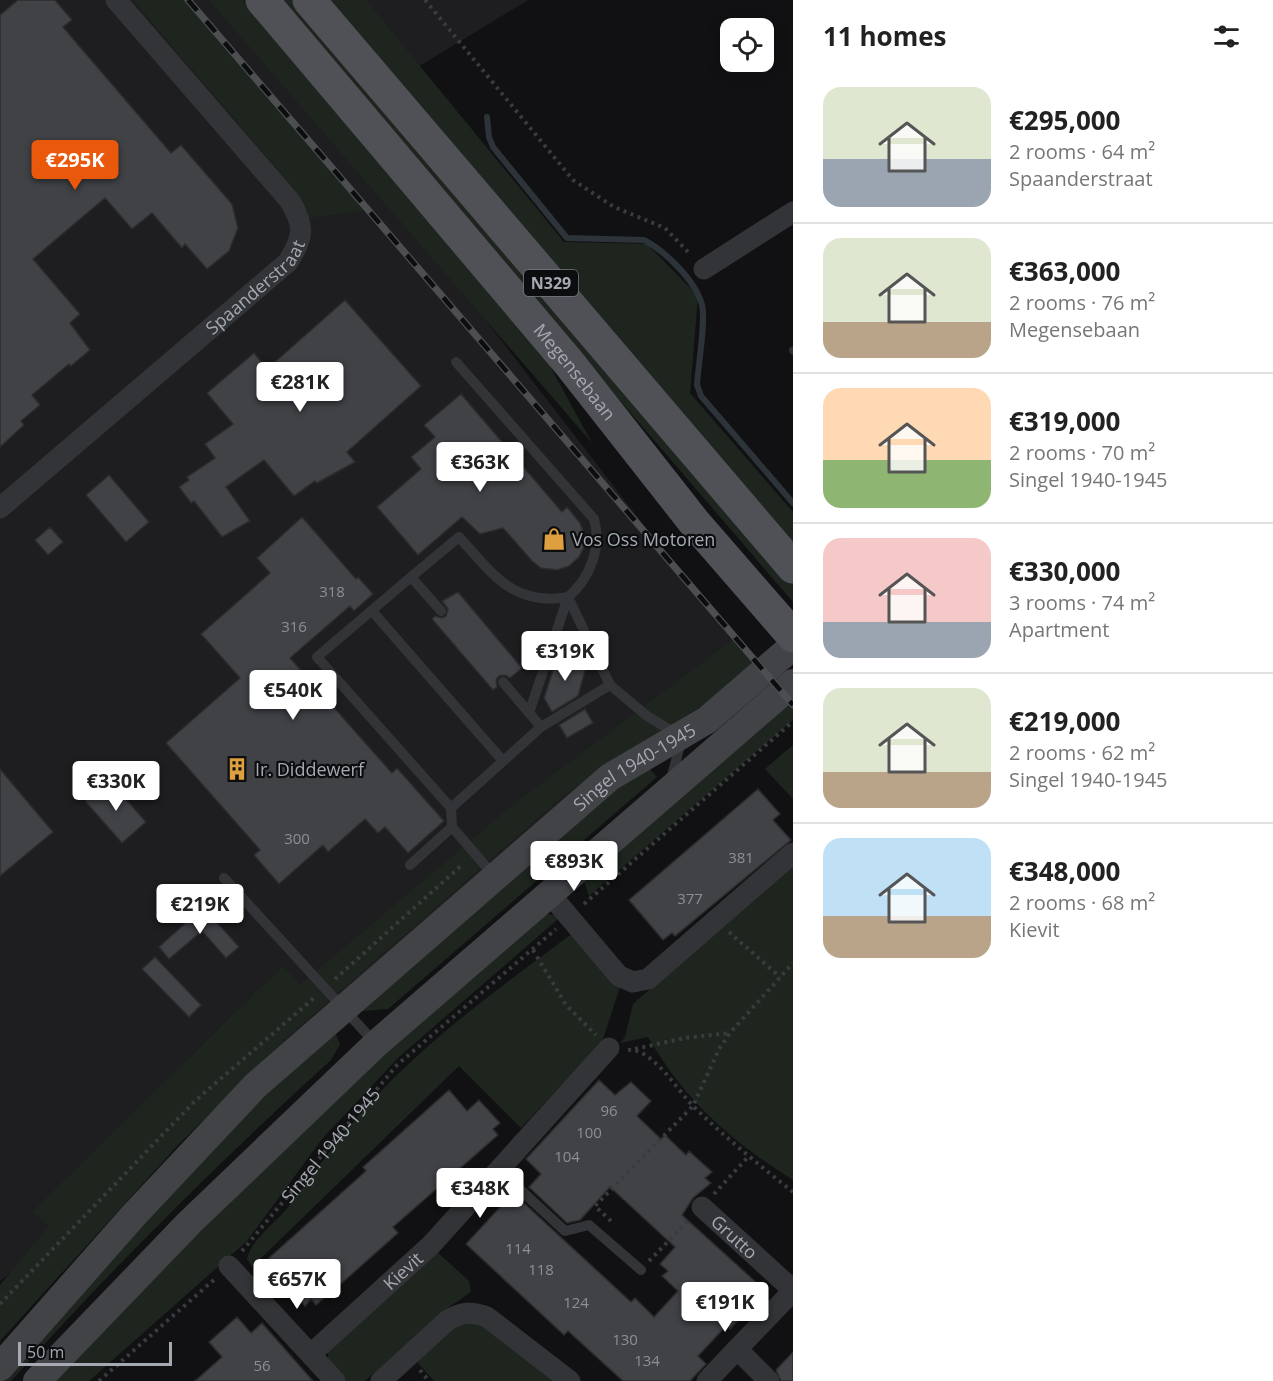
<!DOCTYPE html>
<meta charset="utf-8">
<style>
:root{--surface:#fff;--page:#f6f6f6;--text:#222;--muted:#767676;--line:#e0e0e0;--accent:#ea580c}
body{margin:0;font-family:"Open Sans",sans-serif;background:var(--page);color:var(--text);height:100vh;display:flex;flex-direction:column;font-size:22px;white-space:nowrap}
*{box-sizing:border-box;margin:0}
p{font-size:20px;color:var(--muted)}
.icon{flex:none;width:33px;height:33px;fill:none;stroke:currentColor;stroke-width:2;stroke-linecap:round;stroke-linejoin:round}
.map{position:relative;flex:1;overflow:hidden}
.drawer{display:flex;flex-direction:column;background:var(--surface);width:480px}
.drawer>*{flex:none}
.tools{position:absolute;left:720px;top:18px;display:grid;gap:12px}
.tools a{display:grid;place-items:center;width:54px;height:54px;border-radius:12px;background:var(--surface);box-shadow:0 3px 15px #0003;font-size:30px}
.scale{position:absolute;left:18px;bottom:15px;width:154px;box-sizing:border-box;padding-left:6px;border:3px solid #a4a9b2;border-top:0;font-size:16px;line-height:21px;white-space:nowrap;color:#a4a9b2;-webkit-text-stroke:4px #0c0d0e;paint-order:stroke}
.price{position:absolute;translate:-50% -51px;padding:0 14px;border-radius:6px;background:#fff;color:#222;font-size:20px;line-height:39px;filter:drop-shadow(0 2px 3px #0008)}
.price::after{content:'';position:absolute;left:50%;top:36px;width:18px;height:14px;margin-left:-9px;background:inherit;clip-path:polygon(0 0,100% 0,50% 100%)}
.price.selected{background:var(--accent);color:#fff}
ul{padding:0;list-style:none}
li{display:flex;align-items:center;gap:18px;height:150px;padding:0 30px}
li+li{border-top:2px solid var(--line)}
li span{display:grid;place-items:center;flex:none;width:168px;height:120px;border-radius:18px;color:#555}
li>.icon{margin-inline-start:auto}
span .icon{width:72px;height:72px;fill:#fffc;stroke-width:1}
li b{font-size:26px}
h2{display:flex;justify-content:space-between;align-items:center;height:72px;padding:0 30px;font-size:26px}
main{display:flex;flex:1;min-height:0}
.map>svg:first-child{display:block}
.built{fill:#1e1e20}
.green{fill:#1e251f}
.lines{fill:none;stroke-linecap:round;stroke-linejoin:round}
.stream{stroke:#2c343a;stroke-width:6}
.building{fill:#404246;stroke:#2c2c2f;stroke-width:1.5}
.path{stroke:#393b3e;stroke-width:4;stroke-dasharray:3 4.5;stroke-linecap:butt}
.lane{stroke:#333437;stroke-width:10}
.street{stroke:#333437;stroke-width:21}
.secondary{stroke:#414347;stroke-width:28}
.primary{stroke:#4f5156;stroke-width:33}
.rail-casing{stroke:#4c4e52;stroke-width:7}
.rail{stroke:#0c0d0e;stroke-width:4.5;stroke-dasharray:14;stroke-linecap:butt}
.labels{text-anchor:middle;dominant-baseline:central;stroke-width:4.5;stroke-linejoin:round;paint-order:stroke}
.number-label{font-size:15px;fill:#8b8f97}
.shield{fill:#0c0d0e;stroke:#767a81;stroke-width:1.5}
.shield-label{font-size:16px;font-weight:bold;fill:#a4a9b2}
.street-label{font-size:18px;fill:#a4a9b2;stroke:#0c0d0e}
.poi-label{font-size:18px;fill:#a4a9b2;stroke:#0c0d0e;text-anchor:start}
</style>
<main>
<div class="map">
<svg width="793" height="1381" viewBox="0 0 793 1381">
<rect width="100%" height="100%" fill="#111113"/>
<path class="built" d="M 0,0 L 528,0 L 331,120 L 755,669 L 682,737 L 0,1281 Z"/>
<path class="green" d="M 133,0 L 186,0 L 368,210 L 307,218 L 300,201 L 273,164 Z
M 209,0 L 242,0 L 539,346 L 592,443 Z
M 276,0 L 366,0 L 564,242 L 647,244 L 698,296 L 690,393 L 793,512 L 793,602 Z
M 737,637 L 758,660 L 709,701 L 564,795 L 291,1034 L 178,1145 L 0,1341 L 0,1285 L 49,1226 L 32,1212 L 283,966 L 300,985 L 513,805 Z
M 793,701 L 793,720 L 589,896 L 581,872 Z
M 793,745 L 793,799 L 765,769 Z
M 649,768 L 657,777 L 388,1009 L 363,1011 L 352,1009 L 565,817 Z
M 793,865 L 793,1180 C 730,1140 686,1102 648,1037 L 620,1043 L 625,1037 L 633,1004 Z
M 545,914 L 554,915 L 558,919 L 399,1057 L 322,1139 L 247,1241 L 89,1381 L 53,1381 L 162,1266 L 388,1049 Z
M 585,924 L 625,972 L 602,1042 L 521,1128 L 459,1066 L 252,1267 L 247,1259 C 253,1237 275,1224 289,1206 C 319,1166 348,1125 383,1089 C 444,1026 516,976 585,924 Z
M 335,1032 L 340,1044 L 331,1060 C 219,1162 112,1268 11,1381 L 0,1381 L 0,1377 L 204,1149 Z
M 435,1250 L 469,1281 L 471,1292 L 445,1310 L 365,1381 L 345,1381 L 328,1359 L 328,1350 Z
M 471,1306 L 556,1381 L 434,1381 L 418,1363 L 418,1354 Z"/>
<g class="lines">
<path class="stream" d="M 487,117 L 489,137 L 493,147 L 567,238 L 644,240 C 665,251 696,281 702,305 C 706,321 698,366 697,385 L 701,396 L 793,503
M 792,350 L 793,352"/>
</g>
<path class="building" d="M 18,0 L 55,0 L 72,20 L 63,27 L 171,153 L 181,145 L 232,204 L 238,228 L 229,251 L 207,269 L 185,244 L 182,248 L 152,213 L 132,229 L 105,198 L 33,259 L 80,314 L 70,323 L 90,350 L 71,366 L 69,364 L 32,395 L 40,405 L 21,421 L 24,425 L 0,447 L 0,15 Z
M 345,300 L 421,386 L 347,452 L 355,462 L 317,483 L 315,481 L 294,496 L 264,460 L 226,487 L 250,521 L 222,537 L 194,501 L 191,503 L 179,487 L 189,480 L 187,477 L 215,458 L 205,444 L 233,424 L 207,393 L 254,353 L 267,369 Z
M 461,394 L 562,512 L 567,507 L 580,523 L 585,536 L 584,547 L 579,557 L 569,566 L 557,570 L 541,568 L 532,561 L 503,528 L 480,534 L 462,517 L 418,555 L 377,507 L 421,469 L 411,457 L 435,437 L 424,425 Z
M 109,475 L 149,522 L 126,542 L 86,495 Z
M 302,517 L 356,579 L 358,577 L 373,594 L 354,611 L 350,606 L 290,658 L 392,773 L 397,768 L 444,821 L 408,853 L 385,827 L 378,833 L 365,819 L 328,852 L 323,845 L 279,884 L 254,855 L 260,850 L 166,743 L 240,678 L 201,634 L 270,573 L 257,558 Z
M 50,527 L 63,542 L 48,555 L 35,540 Z
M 458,592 L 522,668 L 510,678 L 505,675 L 499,676 L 496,680 L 497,687 L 493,690 L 432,619 L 435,616 L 442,618 L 446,616 L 448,609 L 442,601 Z
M 558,655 L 587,664 L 578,696 L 552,712 L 544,698 Z
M 585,709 L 593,723 L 567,738 L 559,725 Z
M 0,769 L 53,832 L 0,876 Z
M 109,780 L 146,822 L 122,843 L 85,801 Z
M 758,789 L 780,814 L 773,820 L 791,840 L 675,936 L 672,933 L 663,940 L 629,900 Z
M 203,907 L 239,947 L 226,958 L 202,931 L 169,959 L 159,947 Z
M 155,957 L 201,1005 L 189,1017 L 142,969 Z
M 599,1080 L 615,1095 L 631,1082 L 651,1101 L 637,1116 L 661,1139 L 665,1135 L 686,1155 L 689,1151 L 712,1172 L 705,1178 L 711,1183 L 693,1198 L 682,1215 L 758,1284 L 744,1299 L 751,1306 L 730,1329 L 727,1325 L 698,1356 L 706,1364 L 690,1381 L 623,1381 L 568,1331 L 564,1335 L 466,1244 L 513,1193 L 631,1302 L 635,1298 L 654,1317 L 678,1291 L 662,1276 L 668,1271 L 660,1264 L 675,1247 L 610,1187 L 580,1220 L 567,1223 L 529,1187 L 541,1174 L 526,1159 Z
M 449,1090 L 467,1111 L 479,1100 L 500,1123 L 493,1129 L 498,1135 L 393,1227 L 398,1233 L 334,1290 L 316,1305 L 311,1299 L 305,1306 L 284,1282 L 288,1279 L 269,1258 L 366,1171 L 363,1167 Z
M 237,1317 L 251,1333 L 262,1323 L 313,1381 L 195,1381 L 222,1357 L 209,1342 Z
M 793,1352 L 793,1381 L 781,1381 L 776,1370 Z"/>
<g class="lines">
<g class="path">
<path d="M 425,0 L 573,180 L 614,207 L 665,228 L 691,255"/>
<path d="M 584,904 L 790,724"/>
<path d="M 729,932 L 780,977"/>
<path d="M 533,950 L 566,1005 L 596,1035"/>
<path d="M 335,979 L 463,864"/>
<path d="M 635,1049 L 685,1038 L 730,1033"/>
<path d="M 628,1050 C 637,1049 645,1054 652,1060 C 669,1074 680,1093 695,1108 C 726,1138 759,1165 793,1192"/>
<path d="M 714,1194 L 748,1157"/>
<path d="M 611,1221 L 595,1206 L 693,1106 L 719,1049 L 730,1033 L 793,963"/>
<path id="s1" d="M 242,1251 L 397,1065 L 556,929"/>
<path d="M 649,1261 L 688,1221"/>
<path d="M 0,1304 L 195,1101 L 314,998"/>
<path d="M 420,1370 L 429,1381"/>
<path d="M 99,1381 L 216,1278"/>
</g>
<path class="lane" d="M 456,362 L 594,519 C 602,547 590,579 568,597 L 529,713
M 411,577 L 459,537 C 492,573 513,607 568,597 L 610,685
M 372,611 L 503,761
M 441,611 L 411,577 L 317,657 L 451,808
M 503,682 L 541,727
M 410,865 L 452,827
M 495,877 L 452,827 L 451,808 L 541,727 L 610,685 L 647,716 L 682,737 L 671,780
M 224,878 L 376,1044
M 499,1170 L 565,1231 L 589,1225 L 641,1270"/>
<g class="street">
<path d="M 704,269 L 793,212"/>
<path id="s2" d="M 0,508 L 288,262 C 304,236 305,227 290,201 L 116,0"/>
<path d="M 549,893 L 619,976 L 633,982 L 648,979 L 793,853"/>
<path id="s3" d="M 702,1207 L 793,1290"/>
<path d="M 229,1266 L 335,1381"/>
<path id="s4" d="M 311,1354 L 431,1245 L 609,1048"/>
<path d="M 381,1381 L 448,1320 C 462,1312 472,1311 487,1317 L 570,1381"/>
<path d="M 707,1381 L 737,1349"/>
<path d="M 769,1381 L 737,1349 L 793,1291"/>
</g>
<g class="secondary">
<path id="s5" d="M 0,1367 L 133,1216 L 255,1086 L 610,777 L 707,720 L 793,646"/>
<path d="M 37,1381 L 190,1222 L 376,1044 L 793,683"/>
</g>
<g class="primary">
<path id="s6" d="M 262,0 L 569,363 L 694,522 L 793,636"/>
<path d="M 309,0 L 793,567"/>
</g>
<g class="rail-casing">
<path id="rail" d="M 188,0 L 793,705"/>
</g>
<use href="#rail" class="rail"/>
</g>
<defs>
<g id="shop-bare" transform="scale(1.8)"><path d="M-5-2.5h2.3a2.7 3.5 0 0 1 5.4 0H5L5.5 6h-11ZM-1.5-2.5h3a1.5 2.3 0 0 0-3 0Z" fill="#de9f3e" stroke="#0c0d0e" stroke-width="2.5" paint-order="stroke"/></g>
<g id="building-bare" transform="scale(1.8)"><path d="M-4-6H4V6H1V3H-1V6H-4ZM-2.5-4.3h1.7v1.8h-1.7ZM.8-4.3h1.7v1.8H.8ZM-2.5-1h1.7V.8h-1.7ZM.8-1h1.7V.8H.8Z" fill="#de9f3e" stroke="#0c0d0e" stroke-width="2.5" paint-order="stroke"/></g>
</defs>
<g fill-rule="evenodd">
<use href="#shop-bare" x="554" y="539"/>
<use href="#building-bare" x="237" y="769"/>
</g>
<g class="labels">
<g class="number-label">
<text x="332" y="591">318</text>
<text x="294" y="626">316</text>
<text x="297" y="838">300</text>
<text x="741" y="857">381</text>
<text x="690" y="898">377</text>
<text x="609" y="1110">96</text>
<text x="589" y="1132">100</text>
<text x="567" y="1156">104</text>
<text x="518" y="1248">114</text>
<text x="541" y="1269">118</text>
<text x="576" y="1302">124</text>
<text x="625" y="1339">130</text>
<text x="647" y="1360">134</text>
<text x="262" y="1365">56</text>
</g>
<rect class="shield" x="524" y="270" width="54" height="26" rx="4.5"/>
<g class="shield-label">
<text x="551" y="283">N329</text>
</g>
<g class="street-label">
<text stroke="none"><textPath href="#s2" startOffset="338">Spaanderstraat</textPath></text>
<text stroke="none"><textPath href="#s6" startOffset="486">Megensebaan</textPath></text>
<text stroke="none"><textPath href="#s5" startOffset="876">Singel 1940-1945</textPath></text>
<text stroke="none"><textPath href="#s1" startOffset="138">Singel 1940-1945</textPath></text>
<text stroke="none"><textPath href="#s3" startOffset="44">Grutto</textPath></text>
<text stroke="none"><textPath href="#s4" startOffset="124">Kievit</textPath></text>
</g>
<g class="poi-label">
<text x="572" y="539">Vos Oss Motoren</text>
<text x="255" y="769">Ir. Diddewerf</text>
</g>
</g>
</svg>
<div class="tools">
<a><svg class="icon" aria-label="locate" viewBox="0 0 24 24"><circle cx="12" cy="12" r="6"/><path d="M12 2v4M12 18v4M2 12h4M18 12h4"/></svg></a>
</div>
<div class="scale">50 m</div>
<b class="price selected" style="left:75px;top:191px">€295K</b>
<b class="price" style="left:300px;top:413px">€281K</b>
<b class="price" style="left:480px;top:493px">€363K</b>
<b class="price" style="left:565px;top:682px">€319K</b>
<b class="price" style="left:293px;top:721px">€540K</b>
<b class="price" style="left:116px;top:812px">€330K</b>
<b class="price" style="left:574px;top:892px">€893K</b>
<b class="price" style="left:200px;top:935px">€219K</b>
<b class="price" style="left:480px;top:1219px">€348K</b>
<b class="price" style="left:297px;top:1310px">€657K</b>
<b class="price" style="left:725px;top:1333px">€191K</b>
</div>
<section class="drawer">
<h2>11 homes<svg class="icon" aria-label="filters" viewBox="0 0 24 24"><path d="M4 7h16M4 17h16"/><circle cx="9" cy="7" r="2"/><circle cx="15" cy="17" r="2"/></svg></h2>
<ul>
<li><span style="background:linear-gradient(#dfe7d0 60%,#9aa5b1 0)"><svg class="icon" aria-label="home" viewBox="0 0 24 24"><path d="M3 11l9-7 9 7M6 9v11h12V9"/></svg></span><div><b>€295,000</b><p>2 rooms · 64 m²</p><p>Spaanderstraat</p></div></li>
<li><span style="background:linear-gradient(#dfe7d0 70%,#b9a48a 0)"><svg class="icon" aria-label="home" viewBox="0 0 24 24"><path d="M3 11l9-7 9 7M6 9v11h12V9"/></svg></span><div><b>€363,000</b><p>2 rooms · 76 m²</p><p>Megensebaan</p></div></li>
<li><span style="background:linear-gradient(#ffd9b3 60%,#8fb573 0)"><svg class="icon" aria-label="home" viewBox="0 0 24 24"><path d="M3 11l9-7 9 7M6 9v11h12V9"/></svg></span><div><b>€319,000</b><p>2 rooms · 70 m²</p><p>Singel 1940-1945</p></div></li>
<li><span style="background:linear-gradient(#f6c9c9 70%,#9aa5b1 0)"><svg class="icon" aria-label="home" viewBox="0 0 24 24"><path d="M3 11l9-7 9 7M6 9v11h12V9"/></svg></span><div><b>€330,000</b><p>3 rooms · 74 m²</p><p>Apartment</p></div></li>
<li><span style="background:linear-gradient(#dfe7d0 70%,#b9a48a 0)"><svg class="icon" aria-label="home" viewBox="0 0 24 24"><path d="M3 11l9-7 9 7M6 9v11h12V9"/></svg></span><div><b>€219,000</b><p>2 rooms · 62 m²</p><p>Singel 1940-1945</p></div></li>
<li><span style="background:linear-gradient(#bfe0f5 65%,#b9a48a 0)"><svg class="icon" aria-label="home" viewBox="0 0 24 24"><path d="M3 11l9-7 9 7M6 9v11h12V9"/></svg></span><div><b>€348,000</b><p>2 rooms · 68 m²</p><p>Kievit</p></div></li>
</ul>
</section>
</main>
